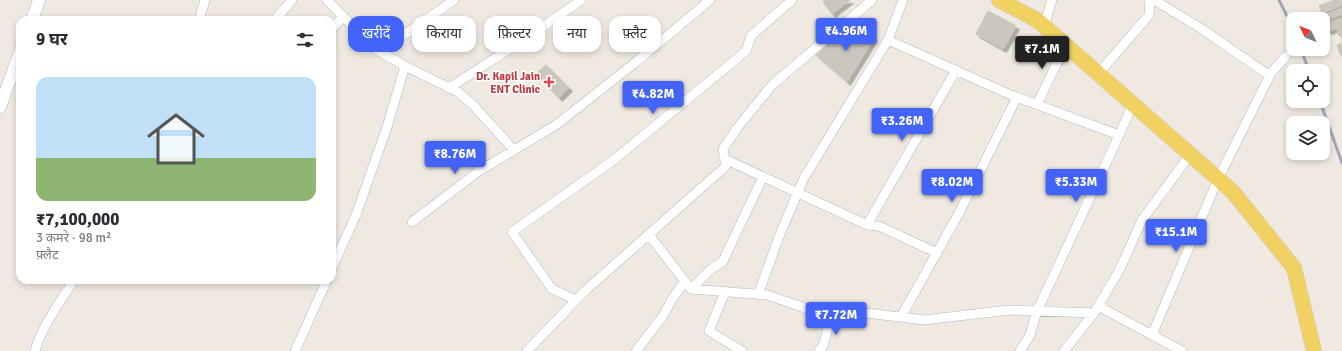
<!DOCTYPE html>
<html lang="hi">
<meta charset="utf-8">
<style>
:root{--surface:#fff;--page:#f7f7f7;--text:#2b2b33;--muted:#7c7c81;--line:#e1e1e2;--accent:#4264fb}
body{margin:0;font-family:Signika,"Noto Sans Devanagari",sans-serif;background:var(--page);color:var(--text);height:100vh;display:flex;flex-direction:column;font-size:15px;white-space:nowrap}
*{box-sizing:border-box;margin:0}
p{font-size:13px;color:var(--muted)}
.icon{flex:none;width:22px;height:22px;fill:none;stroke:currentColor;stroke-width:2;stroke-linecap:round;stroke-linejoin:round}
.map{position:relative;flex:1;overflow:hidden}
.details{position:absolute;left:16px;top:16px;width:320px;height:268px;display:flex;flex-direction:column;background:var(--surface);border-radius:12px;box-shadow:0 2px 6px #0003}
.details>*{flex:none}
.banner{position:absolute;left:348px;top:16px;width:380px;height:36px;display:flex;gap:8px}
.needle{width:26px;rotate:313deg}
.fabs{position:absolute;left:1286px;top:12px;display:grid;gap:8px}
.fabs a{display:grid;place-items:center;width:44px;height:44px;border-radius:8px;background:var(--surface);box-shadow:0 2px 6px #0003;font-size:20px}
.price{position:absolute;translate:-50% -34px;padding:0 9px;border-radius:4px;background:var(--accent);color:#fff;font-size:13px;line-height:26px;filter:drop-shadow(0 1px 2px #0008)}
.price::after{content:'';position:absolute;left:50%;top:24px;width:12px;height:9px;margin-left:-6px;background:inherit;clip-path:polygon(0 0,100% 0,50% 100%)}
.price.active{background:#222;color:#fff}
ul{padding:0;list-style:none}
li{display:grid;align-content:center;gap:8px;height:212px;padding:0 20px}
li+li{border-top:1px solid var(--line)}
li span{display:grid;place-items:center;height:124px;border-radius:12px;color:#555}
li>.icon{margin-inline-start:auto}
span .icon{width:72px;height:72px;fill:#fffc;stroke-width:1}
li b{font-size:17px}
h2{display:flex;justify-content:space-between;align-items:center;height:48px;padding:0 20px;font-size:17px}
.tag{padding:0 14px;border-radius:12px;background:var(--surface);box-shadow:0 2px 6px #0003;font-size:14px;line-height:36px}
.tag.active{background:var(--accent);color:#fff}
.map>svg:first-child{display:block}
.building{fill:#cbc7bf;stroke:#cbc5ba;filter:url(#shadow)}
.lines{fill:none;stroke-linecap:round;stroke-linejoin:round}
.minor-casing{stroke:#b4b7c1;stroke-width:10}
.tertiary-casing{stroke:#b4b7c1;stroke-width:13}
.primary-casing{stroke:#c9c9c9;stroke-width:16}
.minor{stroke:#fff;stroke-width:9}
.tertiary{stroke:#fff;stroke-width:12}
.primary{stroke:#f2d163;stroke-width:15}
.rail{stroke:#a3a6b8;stroke-width:3}
.health-dot{fill:#e0444e;stroke:#fff;stroke-width:1.5}
.labels{text-anchor:middle;dominant-baseline:central;stroke-width:3;stroke-linejoin:round;paint-order:stroke}
.health-label{font-size:11px;font-weight:bold;fill:#be3a42;stroke:#fff;text-anchor:end}
</style>
<div class="map">
<svg width="1342" height="351" viewBox="0 0 1342 351">
<defs>
<filter id="shadow"><feDropShadow dx="3.5" dy="3.5" stdDeviation="0" flood-color="#0004"/></filter>
</defs>
<rect width="100%" height="100%" fill="#efe9e1"/>
<path class="building" d="M 825,0 L 850,0 L 832,14 L 823,2 Z
M 1334,0 L 1342,0 L 1342,5 L 1322,13 L 1319,6 Z
M 1342,8 L 1342,14 L 1324,21 L 1322,16 Z
M 988,11 L 1016,26 L 1003,49 L 976,34 Z
M 1342,18 L 1342,27 L 1328,31 L 1325,24 Z
M 852,26 L 874,38 L 847,82 L 815,54 Z
M 1342,28 L 1342,35 L 1339,36 L 1337,29 Z
M 1342,43 L 1342,56 L 1341,56 L 1337,45 Z
M 546,65 L 569,88 L 559,98 L 536,74 Z"/>
<g class="lines">
<g class="minor-casing">
<path id="minor" d="M 327,0 L 375,49 L 405,66 L 458,92 L 473,105 L 514,150
M 1154,0 L 1202,29 L 1270,76
M 199,20 L 205,0
M 275,20 L 292,0
M 1044,26 L 1052,0
M 332,29 L 343,16
M 888,40 L 1011,95 L 1119,135
M 381,51 L 454,0
M 1098,74 L 1149,15 L 1150,0
M 449,88 L 534,33 L 581,0
M 1037,104 L 1066,45
M 725,159 L 867,225 L 879,226 L 937,253
M 412,222 L 479,171 L 556,125 L 636,62 L 710,0
M 867,225 L 956,70
M 649,235 L 691,289 L 767,295 L 808,309 L 875,314 L 924,320 L 1009,310 L 1094,313 L 1120,269 L 1142,220 L 1190,155
M 332,268 L 356,215 L 387,127 L 405,66
M 691,289 L 709,271 L 723,261 L 763,177
M 725,292 L 709,331 L 742,351
M 758,295 L 780,234 L 804,178 L 888,40 L 903,0
M 576,300 L 552,289 L 512,232 L 615,159 L 746,51 L 751,36 L 792,0
M 1098,306 L 1182,351
M 901,317 L 959,213 L 1017,97
M 1152,335 L 1218,179 L 1271,73 L 1286,56
M 35,351 C 41,328 61,300 74,280
M 295,351 L 327,280
M 527,351 L 586,290 L 726,166 L 723,149 L 738,127 L 772,85 L 872,0
M 636,351 L 663,316 L 672,299 L 685,281
M 819,351 L 823,346 L 833,310
M 1020,351 L 1030,335 L 1037,311 L 1115,144 L 1133,104
M 1064,351 L 1094,313"/>
</g>
<g class="tertiary-casing">
<path id="tertiary" d="M 32,20 L 39,0
M 0,107 L 20,52"/>
</g>
<g class="primary-casing">
<path id="primary" d="M 999,0 L 1037,20 L 1233,192 L 1294,268 L 1314,351"/>
</g>
<use href="#minor" class="minor"/>
<use href="#tertiary" class="tertiary"/>
<use href="#primary" class="primary"/>
<path class="rail" d="M 1279,0 L 1293,28
M 1301,49 L 1309,71
M 1320,101 L 1342,163"/>
</g>
<path class="health-dot" d="M547 76h4v4h4v4h-4v4h-4v-4h-4v-4h4z"/>
<g class="labels">
<g class="health-label">
<text x="540" y="76">Dr. Kapil Jain<tspan x="540" dy="13">ENT Clinic</tspan></text>
</g>
</g>
</svg>
<div class="fabs">
<a><svg class="needle" viewBox="-14 -14 28 28"><path d="M0-13l5 13h-10z" fill="#e53935"/><path d="M0 13l5-13h-10z" fill="#7c7c81"/></svg></a>
<a><svg class="icon" aria-label="locate" viewBox="0 0 24 24"><circle cx="12" cy="12" r="6"/><path d="M12 2v4M12 18v4M2 12h4M18 12h4"/></svg></a>
<a><svg class="icon" aria-label="layers" viewBox="0 0 24 24"><path d="M12 4l9 5-9 5-9-5zM3 14l9 5 9-5"/></svg></a>
</div>
<b class="price" style="left:846px;top:52px">₹4.96M</b>
<b class="price active" style="left:1042px;top:70px">₹7.1M</b>
<b class="price" style="left:653px;top:115px">₹4.82M</b>
<b class="price" style="left:902px;top:142px">₹3.26M</b>
<b class="price" style="left:455px;top:175px">₹8.76M</b>
<b class="price" style="left:952px;top:203px">₹8.02M</b>
<b class="price" style="left:1076px;top:203px">₹5.33M</b>
<b class="price" style="left:1176px;top:253px">₹15.1M</b>
<b class="price" style="left:836px;top:336px">₹7.72M</b>
<div class="banner">
<a class="tag active">खरीदें</a>
<a class="tag">किराया</a>
<a class="tag">फ़िल्टर</a>
<a class="tag">नया</a>
<a class="tag">फ़्लैट</a>
</div>
<section class="details">
<h2>9 घर<svg class="icon" aria-label="filters" viewBox="0 0 24 24"><path d="M4 7h16M4 17h16"/><circle cx="9" cy="7" r="2"/><circle cx="15" cy="17" r="2"/></svg></h2>
<ul>
<li><span style="background:linear-gradient(#bfe0f5 65%,#8fb573 0)"><svg class="icon" aria-label="home" viewBox="0 0 24 24"><path d="M3 11l9-7 9 7M6 9v11h12V9"/></svg></span><div><b>₹7,100,000</b><p>3 कमरे · 98 m²</p><p>फ़्लैट</p></div></li>
</ul>
</section>
</div>
